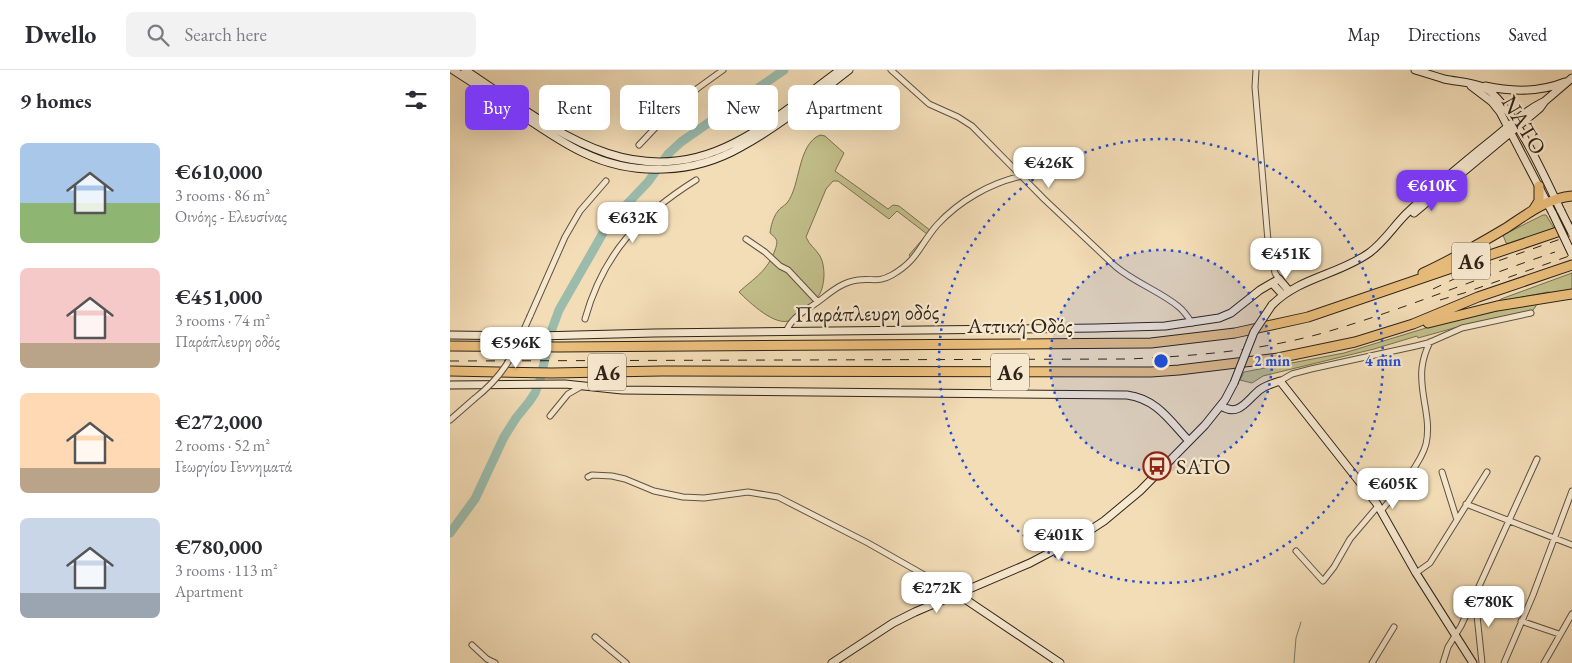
<!DOCTYPE html>
<meta charset="utf-8">
<style>
:root{--surface:#fff;--page:#f2f2f3;--text:#2b2b33;--muted:#7c7c81;--line:#e1e1e2;--accent:#7c3aed}
body{margin:0;font-family:"EB Garamond",serif;background:var(--page);color:var(--text);height:100vh;display:flex;flex-direction:column;font-size:19px;white-space:nowrap}
*{box-sizing:border-box;margin:0}
p{font-size:16px;color:var(--muted)}
.icon{flex:none;width:28px;height:28px;fill:none;stroke:currentColor;stroke-width:2;stroke-linecap:round;stroke-linejoin:round}
.map{position:relative;flex:1;overflow:hidden}
.side{display:flex;flex-direction:column;background:var(--surface);width:450px}
.side>*{flex:none}
.guide{position:absolute;left:15px;top:15px;width:475px;height:45px;display:flex;gap:10px}
.price{position:absolute;translate:-50% -42px;padding:0 11px;border-radius:10px;background:#fff;color:#222;font-size:16px;line-height:32px;filter:drop-shadow(0 1px 2px #0008)}
.price::after{content:'';position:absolute;left:50%;top:30px;width:15px;height:11px;margin-left:-8px;background:inherit;clip-path:polygon(0 0,100% 0,50% 100%)}
.price.on{background:var(--accent);color:#fff}
ul{padding:0;list-style:none}
li{display:flex;align-items:center;gap:15px;height:125px;padding:0 20px}
li span{display:grid;place-items:center;flex:none;width:140px;height:100px;border-radius:8px;color:#555}
li>.icon{margin-inline-start:auto}
span .icon{width:60px;height:60px;fill:#fffc;stroke-width:1}
li b{font-size:21px}
h2{display:flex;justify-content:space-between;align-items:center;height:60px;padding:0 20px;font-size:21px}
.pill{padding:0 18px;border-radius:8px;background:var(--surface);box-shadow:0 5px 20px #0002;font-size:18px;line-height:45px}
.pill.on{background:var(--accent);color:#fff}
header{display:flex;align-items:center;gap:30px;box-sizing:border-box;height:70px;padding:0 25px;background:var(--surface);border-bottom:1px solid var(--line)}
header strong{font-size:24px}
nav{display:flex;gap:28px;margin-inline-start:auto;font-size:18px}
.search{width:350px;height:45px;background:var(--page);display:flex;align-items:center;gap:12px;box-sizing:border-box;padding:0 18px;border-radius:8px;color:var(--muted);font-size:19px}
main{display:flex;flex:1;min-height:0}
.map>svg:first-child{display:block}
.green{fill:#c2bf8a;stroke:#787150}
.lines{fill:none;stroke-linecap:round;stroke-linejoin:round}
.stream{stroke:#6f7f71;stroke-width:1}
.river{stroke:#9bbcad;stroke-width:9}
.street-casing{stroke:#5f523f;stroke-width:7}
.secondary-casing{stroke:#2e2317;stroke-width:9}
.highway-casing{stroke:#2e2317;stroke-width:11}
.street{stroke:#f7e9d0;stroke-width:5}
.secondary{stroke:#f7e9d0;stroke-width:7}
.highway{stroke:#eabe7c;stroke-width:9}
.rail{stroke:#2e2317;stroke-width:1;stroke-dasharray:9 9;stroke-linecap:butt}
.street-bridge-casing{stroke:#5f523f;stroke-width:7;stroke-linecap:butt}
.secondary-bridge-casing{stroke:#2e2317;stroke-width:9;stroke-linecap:butt}
.street-bridge{stroke:#f7e9d0;stroke-width:5}
.secondary-bridge{stroke:#f7e9d0;stroke-width:7}
.ring{fill:none;stroke:#1d4ed8;stroke-width:2.5;stroke-dasharray:2.5 5}
.labels{text-anchor:middle;dominant-baseline:central;stroke-width:4.5;stroke-linejoin:round;paint-order:stroke}
.shield{fill:#f7e9d0;stroke:#6a5e4e;stroke-width:1}
.shield-label{font-size:21px;font-weight:bold;fill:#2e2317}
.street-label{font-size:22px;fill:#2e2317;stroke:#f7e9d0}
.poi-label{font-size:22px;fill:#2e2317;stroke:#f7e9d0;text-anchor:start}
.centre{fill:#1d4ed8;stroke:#f7e9d0;stroke-width:2.5}
.ring-label{font-size:15px;text-anchor:middle;font-weight:bold;fill:#1d4ed8;stroke:#f7e9d0;stroke-width:4.5;stroke-linejoin:round;paint-order:stroke}
</style>
<header>
<strong>Dwello</strong>
<div class="search"><svg class="icon" aria-label="search" viewBox="0 0 24 24"><circle cx="10" cy="10" r="6"/><path d="M15 15l6 6"/></svg>Search here</div>
<nav><a>Map</a><a>Directions</a><a>Saved</a></nav>
</header>
<main>
<section class="side">
<h2>9 homes<svg class="icon" aria-label="filters" viewBox="0 0 24 24"><path d="M4 7h16M4 17h16"/><circle cx="9" cy="7" r="2"/><circle cx="15" cy="17" r="2"/></svg></h2>
<ul>
<li><span style="background:linear-gradient(#a9c7e8 60%,#8fb573 0)"><svg class="icon" aria-label="home" viewBox="0 0 24 24"><path d="M3 11l9-7 9 7M6 9v11h12V9"/></svg></span><div><b>€610,000</b><p>3 rooms · 86 m²</p><p>Οινόης - Ελευσίνας</p></div></li>
<li><span style="background:linear-gradient(#f6c9c9 75%,#b9a48a 0)"><svg class="icon" aria-label="home" viewBox="0 0 24 24"><path d="M3 11l9-7 9 7M6 9v11h12V9"/></svg></span><div><b>€451,000</b><p>3 rooms · 74 m²</p><p>Παράπλευρη οδός</p></div></li>
<li><span style="background:linear-gradient(#ffd9b3 75%,#b9a48a 0)"><svg class="icon" aria-label="home" viewBox="0 0 24 24"><path d="M3 11l9-7 9 7M6 9v11h12V9"/></svg></span><div><b>€272,000</b><p>2 rooms · 52 m²</p><p>Γεωργίου Γεννηματά</p></div></li>
<li><span style="background:linear-gradient(#c9d6e8 75%,#9aa5b1 0)"><svg class="icon" aria-label="home" viewBox="0 0 24 24"><path d="M3 11l9-7 9 7M6 9v11h12V9"/></svg></span><div><b>€780,000</b><p>3 rooms · 113 m²</p><p>Apartment</p></div></li>
</ul>
</section>
<div class="map">
<svg width="1122" height="593" viewBox="0 0 1122 593">
<rect width="100%" height="100%" fill="#f3ddb7"/>
<filter id="stains"><feTurbulence type="fractalNoise" baseFrequency=".004" numOctaves="4"/><feColorMatrix values="0 0 0 0 .2 0 0 0 0 .09 0 0 0 0 .02 0 0 0 .5 -.17"/></filter>
<radialGradient id="worn" r=".72"><stop offset=".6" stop-color="#630" stop-opacity="0"/><stop offset="1" stop-color="#630" stop-opacity=".3"/></radialGradient>
<path class="green" d="M 370,65 L 375,66 L 394,83 L 385,101 L 438,139 L 443,135 L 449,136 L 481,161 L 461,188 L 459,185 L 477,164 L 447,141 L 439,149 L 388,111 L 383,111 L 376,119 L 356,167 C 359,175 366,179 370,186 C 373,191 374,199 374,205 C 373,234 358,232 341,250 C 326,258 299,232 289,222 C 304,208 317,202 325,180 C 326,177 328,172 326,169 C 324,166 322,165 320,163 C 321,156 323,147 328,141 C 330,138 334,136 337,133 C 351,115 347,75 370,65 Z
M 1093,145 L 1096,145 L 1104,158 L 1061,174 L 1056,173 L 1053,165 Z
M 1122,203 L 1122,219 L 1105,223 L 1098,222 L 1047,232 L 1051,229 Z
M 1087,234 L 1084,239 L 1080,242 L 1022,253 L 968,268 L 967,266 L 924,279 L 813,306 L 802,313 L 790,310 L 794,302 L 894,283 L 989,254 L 1055,239 Z"/>
<g class="lines">
<path class="stream" d="M 844,593 L 846,568 L 851,552"/>
<path class="river" d="M 0,463 L 25,429 L 54,367 L 66,348 L 79,332 L 85,323 L 90,310 L 102,259 L 109,240 L 145,177 L 158,154 L 198,112 L 218,84 L 231,72 L 334,0"/>
<g class="street-casing">
<path id="street" d="M 441,0 L 479,34 L 508,47 L 522,56 L 594,129 L 665,196 C 685,213 710,221 729,237 C 734,241 738,247 742,253
M 806,0 L 805,17 L 818,171 L 825,203 L 829,209
M 189,75 L 224,38 L 248,18 L 273,0
M 296,169 L 315,182 L 330,196 L 338,200 L 368,232
M 80,246 L 115,167 L 130,141 L 156,111
M 135,249 C 153,184 190,145 246,110
M 336,262 C 342,246 356,241 369,231 C 381,222 392,212 408,210 C 422,208 428,213 442,205 C 468,190 469,176 487,155 C 509,131 540,113 572,106
M 830,311 L 842,304 L 861,299 L 966,276 L 978,273 L 1012,258 L 1081,243
M 100,346 L 118,324 L 132,316
M 0,350 L 24,329
M 992,402 L 1007,450
M 138,407 L 142,405 L 162,406 L 175,409 L 204,421 L 233,427 L 254,428 L 298,422 L 328,427 L 418,473 L 506,523
M 1016,434 L 1122,475
M 931,441 C 945,424 971,394 976,374 C 982,348 969,324 972,298 C 973,289 976,280 980,272
M 846,481 L 873,511 L 884,497 L 900,469 L 928,436
M 966,503 L 980,493 L 1037,402
M 1023,527 L 1026,536 L 1032,593
M 1071,551 L 1109,564
M 145,567 L 176,593
M 22,575 L 37,589 L 45,593
M 922,593 L 944,557
M 993,593 L 998,577 L 1011,556 L 1087,389
M 1054,593 L 1083,525 L 1122,421
M 1094,593 L 1122,544"/>
</g>
<g class="secondary-casing">
<path id="secondary" d="M 3,0 C 26,15 50,30 73,46 C 93,59 112,73 134,83 C 184,107 244,104 291,77 C 330,56 364,27 399,0
M 15,0 C 99,55 179,127 284,73 C 322,54 356,25 390,0
M 965,0 C 975,3 985,6 994,9 C 1008,12 1023,12 1035,18 C 1062,33 1097,112 1111,141
M 1021,16 L 1042,32 L 1050,42 L 1103,144
M 1035,16 C 1062,22 1088,23 1115,12
M 964,143 L 1090,38 L 1095,31 L 1122,8
M 822,213 L 833,225
M 822,235 C 850,207 888,205 919,183 C 934,172 943,157 956,144 C 983,118 1013,93 1043,69 C 1059,56 1076,40 1095,31
M 0,265 L 88,266 L 204,263 L 646,258 L 715,256 L 769,248 L 781,243 L 810,220 L 829,209 L 839,221
M 0,315 L 115,314 L 172,320 L 677,325 C 707,329 720,351 739,371
M 771,336 C 790,348 798,328 811,319 C 817,315 824,313 830,311 L 927,434 L 966,503 L 1023,593
M 506,523 L 610,593
M 382,593 L 443,553 L 465,542 L 580,493 L 631,466 L 654,451 L 690,421 L 755,355 L 775,330 L 784,313"/>
</g>
<g class="highway-casing">
<path id="highway" d="M 1084,139 L 1089,131 L 1089,116
M 973,203 C 1002,190 1029,174 1056,158 C 1076,145 1097,128 1122,126
M 978,253 L 1047,236 L 1122,224
M 0,276 L 108,277 L 701,273 L 785,263 L 858,247 L 1122,157
M 0,301 L 102,303 L 212,301 L 701,302 L 729,300 L 828,288 L 905,272 L 963,254 L 1028,227 L 1122,195"/>
</g>
<use href="#street" class="street"/>
<use href="#secondary" class="secondary"/>
<use href="#highway" class="highway"/>
<path class="rail" d="M 983,219 L 1025,199 L 1122,165
M 990,230 L 1014,223 L 1122,185
M 0,291 L 678,289 C 744,286 809,281 873,263 C 952,240 1028,208 1105,182"/>
<g class="street-bridge-casing">
<path id="street-bridge" d="M 24,329 C 57,303 63,284 80,246"/>
</g>
<g class="secondary-bridge-casing">
<path id="secondary-bridge" d="M 1111,141 L 1122,163
M 1103,144 L 1122,184
M 784,313 L 804,262 L 822,235"/>
</g>
<use href="#street-bridge" class="street-bridge"/>
<use href="#secondary-bridge" class="secondary-bridge"/>
</g>
<circle cx="711" cy="291" r="111" fill="#1d4ed8" fill-opacity=".12"/>
<g class="ring">
<circle cx="711" cy="291" r="111"/>
<circle cx="711" cy="291" r="222"/>
</g>
<defs>
<g id="bus-ring" transform="scale(1.4375)"><circle r="9.5" fill="#f7e9d0" stroke="#8f2418" stroke-width="1.5"/><path d="M-5-6H5V4H4V6H2V4H-2V6H-4V4H-5ZM-3.5-4V0h7V-4ZM-3.5 1.2v1.5H-2V1.2ZM2 1.2v1.5H3.5V1.2Z" fill="#8f2418"/></g>
</defs>
<g fill-rule="evenodd">
<use href="#bus-ring" x="707" y="396"/>
</g>
<g class="labels">
<g class="shield">
<rect x="1002" y="172.5" width="38" height="37" rx="4"/>
<rect x="138" y="283.5" width="38" height="37" rx="4"/>
<rect x="541" y="283.5" width="38" height="37" rx="4"/>
</g>
<g class="shield-label">
<text x="1021" y="191">Α6</text>
<text x="157" y="302">Α6</text>
<text x="560" y="302">Α6</text>
</g>
<g class="street-label">
<text transform="translate(1074 55) rotate(59)">ΝΑΤΟ</text>
<text transform="translate(417 243) rotate(-1)">Παράπλευρη οδός</text>
<text x="570" y="255">Αττική Οδός</text>
</g>
<g class="poi-label">
<text x="726" y="396">SATO</text>
</g>
</g>
<circle cx="711" cy="291" r="8" class="centre"/>
<g class="ring-label">
<text x="822" y="296">2 min</text>
<text x="933" y="296">4 min</text>
</g>
<rect width="100%" height="100%" filter="url(#stains)"/>
<rect width="100%" height="100%" fill="url(#worn)"/>
</svg>
<b class="price" style="left:599px;top:119px">€426K</b>
<b class="price on" style="left:982px;top:142px">€610K</b>
<b class="price" style="left:183px;top:174px">€632K</b>
<b class="price" style="left:836px;top:210px">€451K</b>
<b class="price" style="left:66px;top:299px">€596K</b>
<b class="price" style="left:943px;top:440px">€605K</b>
<b class="price" style="left:609px;top:491px">€401K</b>
<b class="price" style="left:487px;top:544px">€272K</b>
<b class="price" style="left:1039px;top:558px">€780K</b>
<div class="guide">
<a class="pill on">Buy</a>
<a class="pill">Rent</a>
<a class="pill">Filters</a>
<a class="pill">New</a>
<a class="pill">Apartment</a>
</div>
</div>
</main>
